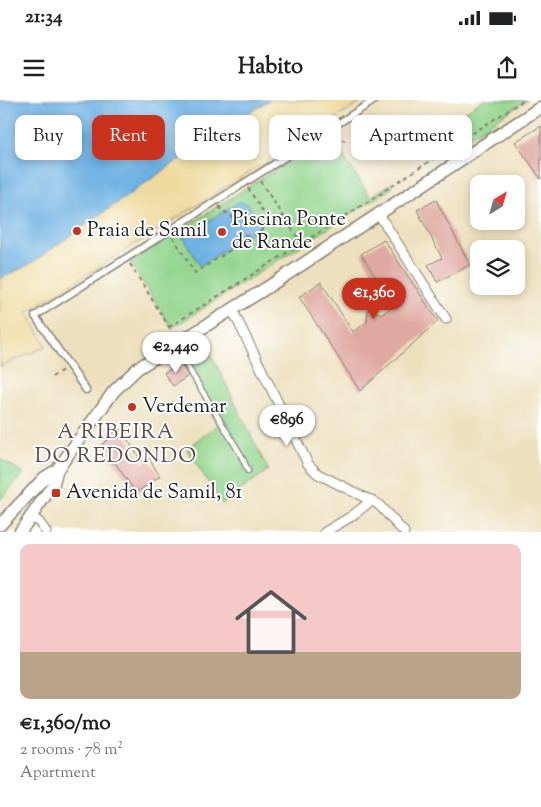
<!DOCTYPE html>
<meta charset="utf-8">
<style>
:root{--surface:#fff;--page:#f2f2f2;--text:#202124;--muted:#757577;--line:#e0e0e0;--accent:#c8321e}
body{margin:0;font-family:"Sorts Mill Goudy",serif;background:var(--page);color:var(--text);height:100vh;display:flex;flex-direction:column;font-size:19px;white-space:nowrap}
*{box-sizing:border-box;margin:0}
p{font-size:16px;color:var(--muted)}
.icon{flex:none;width:28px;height:28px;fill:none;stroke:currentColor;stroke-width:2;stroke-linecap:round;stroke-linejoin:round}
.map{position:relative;height:432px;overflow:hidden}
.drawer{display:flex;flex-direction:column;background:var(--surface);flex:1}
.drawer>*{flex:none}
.top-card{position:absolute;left:15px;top:15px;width:511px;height:45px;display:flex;gap:10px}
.needle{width:32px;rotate:37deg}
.fabs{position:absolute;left:470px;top:75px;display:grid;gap:10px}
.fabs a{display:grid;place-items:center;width:55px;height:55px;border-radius:10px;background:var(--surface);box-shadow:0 2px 8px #0003;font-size:25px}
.price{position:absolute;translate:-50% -42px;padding:0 11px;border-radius:18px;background:#fff;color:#222;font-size:16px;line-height:32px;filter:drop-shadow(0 1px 2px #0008)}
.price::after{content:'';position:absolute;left:50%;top:30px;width:15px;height:11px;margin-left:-8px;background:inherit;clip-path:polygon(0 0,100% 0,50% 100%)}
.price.on{background:var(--accent);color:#fff}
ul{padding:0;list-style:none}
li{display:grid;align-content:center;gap:10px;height:265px;padding:0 20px}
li+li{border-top:1px solid var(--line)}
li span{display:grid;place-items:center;height:155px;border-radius:10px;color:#555}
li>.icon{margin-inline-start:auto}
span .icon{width:90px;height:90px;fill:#fffc;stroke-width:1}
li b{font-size:21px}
.tag{padding:0 18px;border-radius:10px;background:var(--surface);box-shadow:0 2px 8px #0003;font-size:18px;line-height:45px}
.tag.on{background:var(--accent);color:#fff}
.status{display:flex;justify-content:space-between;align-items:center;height:35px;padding:0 25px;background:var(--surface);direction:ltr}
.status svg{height:14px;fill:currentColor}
header{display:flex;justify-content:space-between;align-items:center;height:65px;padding:0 20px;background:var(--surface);font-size:22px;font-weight:700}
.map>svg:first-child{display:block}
.green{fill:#91d48c;stroke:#567854}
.sand{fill:#eeda9e;stroke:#857b5d}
.water{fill:#6bafe1;stroke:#44667e}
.building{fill:#dfa8a0}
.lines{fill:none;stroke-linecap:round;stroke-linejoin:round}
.service-casing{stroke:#847e6d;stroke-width:7}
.pedestrian-casing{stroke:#847e6d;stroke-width:9}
.minor-casing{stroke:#847e6d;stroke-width:11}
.secondary-casing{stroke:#847e6d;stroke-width:14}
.path{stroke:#847e6d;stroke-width:2;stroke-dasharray:4 4;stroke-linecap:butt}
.service{stroke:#fff;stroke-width:4.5}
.pedestrian{stroke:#fff;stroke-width:6}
.minor{stroke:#fff;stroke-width:9}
.secondary{stroke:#fff;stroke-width:11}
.poi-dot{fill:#c8321e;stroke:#fff;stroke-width:2}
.labels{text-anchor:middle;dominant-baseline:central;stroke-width:4;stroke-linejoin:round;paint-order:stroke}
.poi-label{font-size:20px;fill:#1c1c1c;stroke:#fff;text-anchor:start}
.neighbourhood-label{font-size:21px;letter-spacing:1px;fill:#604d4a;stroke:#fff}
</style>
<div class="status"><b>21:34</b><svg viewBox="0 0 49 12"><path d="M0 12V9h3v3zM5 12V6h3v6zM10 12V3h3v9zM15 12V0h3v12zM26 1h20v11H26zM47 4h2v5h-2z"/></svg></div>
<header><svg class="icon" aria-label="menu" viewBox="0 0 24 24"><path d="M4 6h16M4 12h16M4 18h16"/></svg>Habito<svg class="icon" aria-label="share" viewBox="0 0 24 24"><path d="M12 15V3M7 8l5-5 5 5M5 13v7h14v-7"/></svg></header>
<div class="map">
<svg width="541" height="432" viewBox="0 0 541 432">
<rect width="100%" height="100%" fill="#fff"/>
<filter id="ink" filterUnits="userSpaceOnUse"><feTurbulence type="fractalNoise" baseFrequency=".02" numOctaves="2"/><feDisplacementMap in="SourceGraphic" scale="10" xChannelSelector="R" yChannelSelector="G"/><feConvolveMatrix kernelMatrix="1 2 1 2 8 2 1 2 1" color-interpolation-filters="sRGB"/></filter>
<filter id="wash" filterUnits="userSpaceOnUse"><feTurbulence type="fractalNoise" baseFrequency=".0096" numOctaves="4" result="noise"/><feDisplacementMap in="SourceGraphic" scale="20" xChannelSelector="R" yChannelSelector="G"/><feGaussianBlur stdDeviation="1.12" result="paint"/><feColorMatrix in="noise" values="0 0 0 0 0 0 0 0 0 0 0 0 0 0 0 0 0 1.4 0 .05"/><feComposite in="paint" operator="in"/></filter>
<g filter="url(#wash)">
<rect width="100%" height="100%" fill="#ede0be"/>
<path class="green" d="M 483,0 L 527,0 L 447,51 L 437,30 Z
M 330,35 L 370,97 L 391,84 L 393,87 L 172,228 L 130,162 Z
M 207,246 L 268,370 L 222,404 L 187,349 L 218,324 L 182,262 Z
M 0,359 L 24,373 L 0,400 Z"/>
<path class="sand" d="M 94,0 L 365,0 L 27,212 L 46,246 L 0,267 L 0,51 Z"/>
<path class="water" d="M 0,0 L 269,0 L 190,52 L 30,164 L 0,179 Z
M 239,102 L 248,104 L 261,126 L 200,166 L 183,137 Z"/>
<g id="blocks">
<path class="building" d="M 541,26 L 541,79 L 515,42 Z
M 436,100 L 470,165 L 437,182 L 428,165 L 442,158 L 417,110 Z
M 384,140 L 438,221 L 360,291 L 299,197 L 321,182 L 353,232 L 367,222 L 368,209 L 382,214 L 394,206 L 361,154 Z
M 180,263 L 188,276 L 173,286 L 164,273 Z
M 120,328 L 143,363 L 149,359 L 160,376 L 136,393 L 102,344 L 109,339 L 108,337 Z"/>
</g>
</g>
<g filter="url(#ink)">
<use href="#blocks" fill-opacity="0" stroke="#847e6d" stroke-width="1"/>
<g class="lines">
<g class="service-casing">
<path id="service" d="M 175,246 L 241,355 L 248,371"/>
</g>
<g class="pedestrian-casing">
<path id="pedestrian" d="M 86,290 L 35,216 L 375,0"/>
</g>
<g class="minor-casing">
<path id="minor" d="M 378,113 L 446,219
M 232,209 L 308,364 L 318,374 L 378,404 L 404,432
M 31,416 L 39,422 L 46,432
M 325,432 L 352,416 L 372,400"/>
</g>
<g class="secondary-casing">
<path id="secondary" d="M 0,425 L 44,378 L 57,370
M 20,432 L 53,385 L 57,370 L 114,291 L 138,268 L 268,187 L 541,7"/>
</g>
<path class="path" d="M 328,38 L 332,42 L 340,39 L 348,42
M 260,81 L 304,147
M 248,88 L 271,124
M 219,106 L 222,111 L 231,115 L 242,134 L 252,136
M 173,137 L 195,173 L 283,116
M 130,164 L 171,230
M 231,188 L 237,187 L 240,182
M 169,227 L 380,94 L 383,93 L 385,90 L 524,0
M 52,277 L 64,269"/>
<use href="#service" class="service"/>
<use href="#pedestrian" class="pedestrian"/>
<use href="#minor" class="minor"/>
<use href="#secondary" class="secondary"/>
</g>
</g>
<g class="poi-dot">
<circle cx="77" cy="131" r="5"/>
<circle cx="222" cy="132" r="5"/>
<circle cx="132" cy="307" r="5"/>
<rect x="51" y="388" width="10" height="10" rx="2.5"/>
</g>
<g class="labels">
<g class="poi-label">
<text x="232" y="120">Piscina Ponte<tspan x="232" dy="23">de Rande</tspan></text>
<text x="87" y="131">Praia de Samil</text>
<text x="142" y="307">Verdemar</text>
<text x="66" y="393">Avenida de Samil, 81</text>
</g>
<g class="neighbourhood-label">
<text x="116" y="333">A RIBEIRA<tspan x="116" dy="24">DO REDONDO</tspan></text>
</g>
</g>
</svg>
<div class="fabs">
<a><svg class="needle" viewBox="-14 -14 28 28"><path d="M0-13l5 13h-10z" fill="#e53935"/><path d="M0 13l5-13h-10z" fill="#757577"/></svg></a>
<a><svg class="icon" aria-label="layers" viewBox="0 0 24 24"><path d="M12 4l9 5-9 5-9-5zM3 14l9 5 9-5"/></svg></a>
</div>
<b class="price on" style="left:374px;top:220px">€1,360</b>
<b class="price" style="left:176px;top:274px">€2,440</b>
<b class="price" style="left:287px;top:347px">€896</b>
<div class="top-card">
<a class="tag">Buy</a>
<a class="tag on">Rent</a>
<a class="tag">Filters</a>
<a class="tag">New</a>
<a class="tag">Apartment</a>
</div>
</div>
<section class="drawer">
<ul>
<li><span style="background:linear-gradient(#f6c9c9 70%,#b9a48a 0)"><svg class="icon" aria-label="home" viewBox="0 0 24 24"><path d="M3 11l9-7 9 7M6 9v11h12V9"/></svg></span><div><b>€1,360/mo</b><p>2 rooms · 78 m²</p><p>Apartment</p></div></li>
</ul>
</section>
